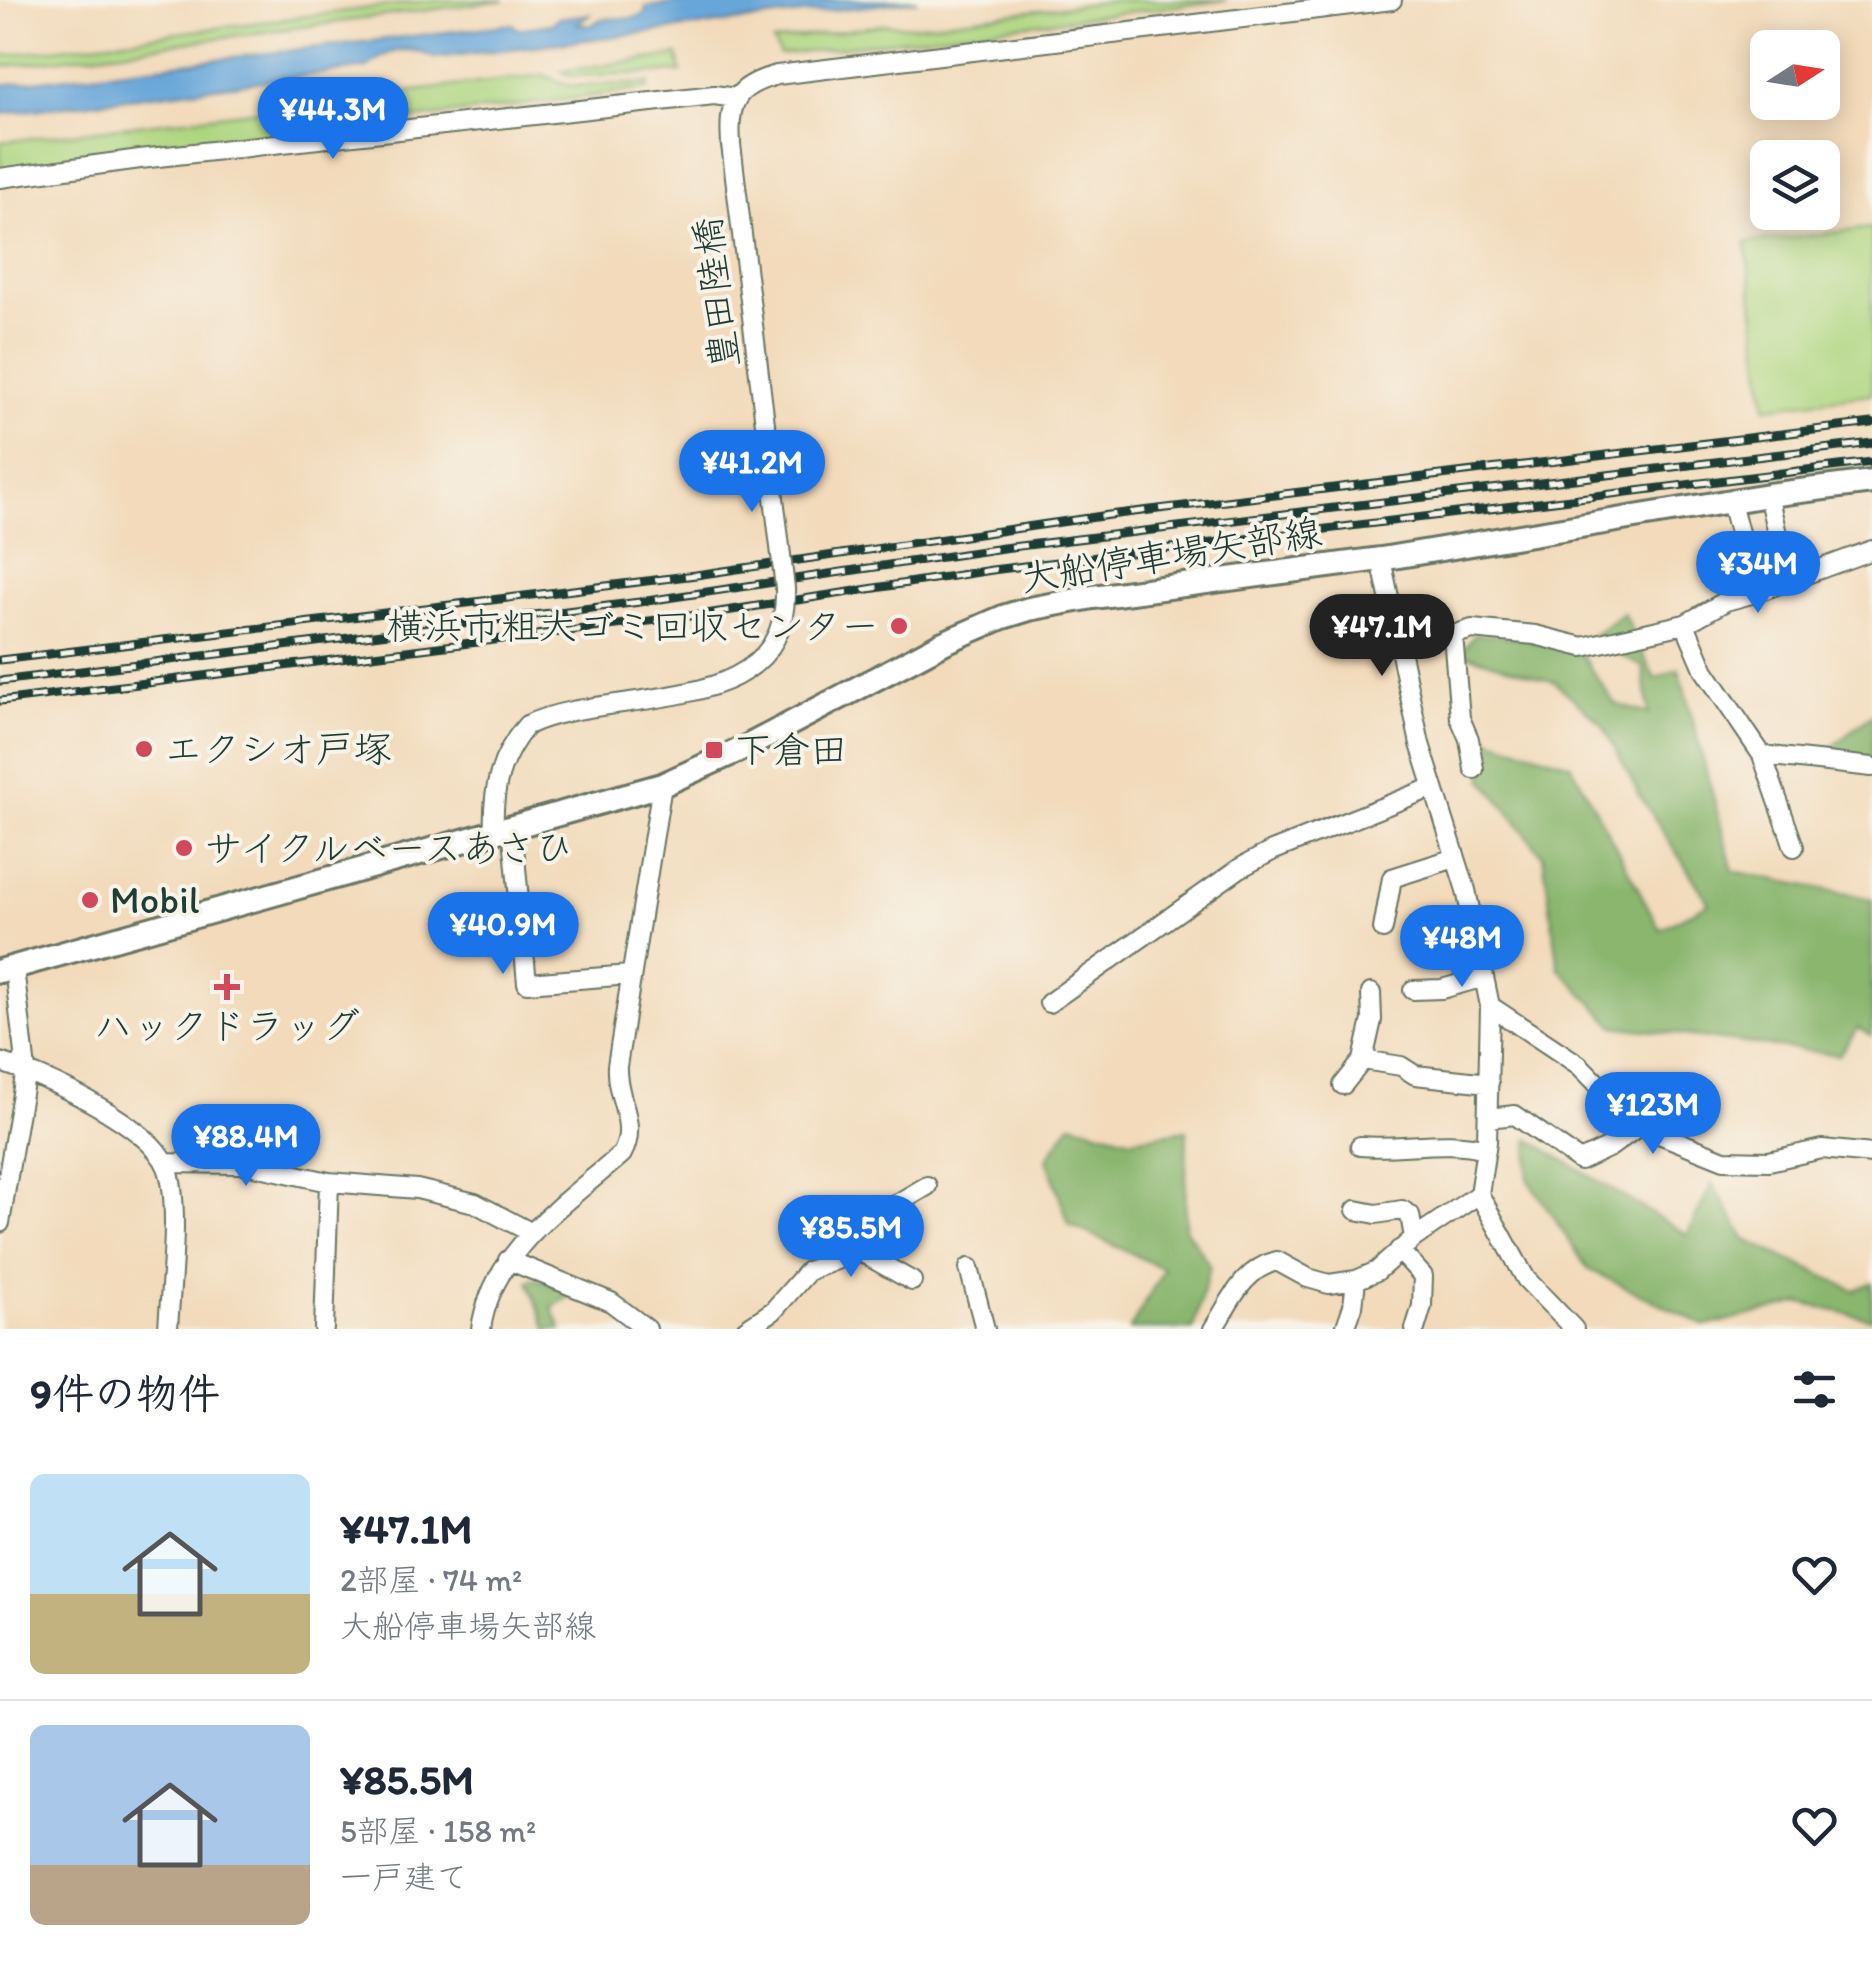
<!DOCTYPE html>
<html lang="ja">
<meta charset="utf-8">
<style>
:root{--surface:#fff;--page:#f2f2f3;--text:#1f2937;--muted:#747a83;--line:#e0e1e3;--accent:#1a73e8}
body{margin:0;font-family:Itim,"Klee One",sans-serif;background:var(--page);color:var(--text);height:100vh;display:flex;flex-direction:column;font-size:38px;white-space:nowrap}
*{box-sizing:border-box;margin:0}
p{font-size:32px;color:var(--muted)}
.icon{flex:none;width:55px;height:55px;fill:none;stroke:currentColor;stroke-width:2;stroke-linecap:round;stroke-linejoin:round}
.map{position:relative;height:1329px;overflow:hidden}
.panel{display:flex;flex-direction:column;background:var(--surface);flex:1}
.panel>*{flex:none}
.needle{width:65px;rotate:78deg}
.fabs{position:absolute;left:1750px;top:30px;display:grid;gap:20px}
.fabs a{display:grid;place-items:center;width:90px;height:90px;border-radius:15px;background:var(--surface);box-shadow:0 5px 25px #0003;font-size:50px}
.price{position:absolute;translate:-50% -85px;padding:0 22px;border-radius:35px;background:var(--accent);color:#fff;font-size:32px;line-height:65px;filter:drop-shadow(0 2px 5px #0008)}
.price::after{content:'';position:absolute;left:50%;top:60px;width:30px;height:22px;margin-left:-15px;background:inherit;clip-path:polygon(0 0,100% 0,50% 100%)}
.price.selected{background:#222;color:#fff}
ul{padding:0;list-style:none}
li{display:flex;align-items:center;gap:30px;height:250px;padding:0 30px}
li+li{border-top:2px solid var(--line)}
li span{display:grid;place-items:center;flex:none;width:280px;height:200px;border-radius:15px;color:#555}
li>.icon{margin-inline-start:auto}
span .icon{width:120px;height:120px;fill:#fffc;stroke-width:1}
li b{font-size:42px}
h2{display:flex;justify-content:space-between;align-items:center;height:120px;padding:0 30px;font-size:42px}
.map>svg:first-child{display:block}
.green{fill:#add57f;stroke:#66895a;stroke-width:2.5}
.forest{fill:#8ab66e;stroke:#547a51;stroke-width:2.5}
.water{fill:#67a6d9;stroke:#437286;stroke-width:2.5}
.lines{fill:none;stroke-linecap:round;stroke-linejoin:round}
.minor-casing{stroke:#697463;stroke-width:22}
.major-casing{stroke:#697463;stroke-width:28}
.minor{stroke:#fff;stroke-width:18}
.major{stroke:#fff;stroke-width:22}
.rail-casing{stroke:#1f3d34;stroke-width:9}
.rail{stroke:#f7f3e8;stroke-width:5;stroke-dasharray:15;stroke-linecap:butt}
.minor-bridge-casing{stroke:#697463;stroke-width:22;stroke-linecap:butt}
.minor-bridge{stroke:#fff;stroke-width:18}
.poi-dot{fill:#d1495b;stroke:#f7f3e8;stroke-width:4}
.labels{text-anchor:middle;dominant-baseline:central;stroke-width:8;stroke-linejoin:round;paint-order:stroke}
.street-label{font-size:38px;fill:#1f3d34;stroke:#f7f3e8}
.poi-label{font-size:38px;fill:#1f3d34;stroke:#f7f3e8;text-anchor:start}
</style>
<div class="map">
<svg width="1872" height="1329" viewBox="0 0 1872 1329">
<rect width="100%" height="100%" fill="#f7f3e8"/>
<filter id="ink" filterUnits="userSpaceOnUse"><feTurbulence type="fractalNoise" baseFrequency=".01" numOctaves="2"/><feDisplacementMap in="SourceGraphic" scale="20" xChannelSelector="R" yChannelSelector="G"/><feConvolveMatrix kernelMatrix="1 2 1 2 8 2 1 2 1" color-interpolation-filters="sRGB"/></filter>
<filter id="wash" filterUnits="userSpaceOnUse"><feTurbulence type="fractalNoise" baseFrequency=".0048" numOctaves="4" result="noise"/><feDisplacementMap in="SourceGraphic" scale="40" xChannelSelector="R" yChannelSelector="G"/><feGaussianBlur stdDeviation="2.25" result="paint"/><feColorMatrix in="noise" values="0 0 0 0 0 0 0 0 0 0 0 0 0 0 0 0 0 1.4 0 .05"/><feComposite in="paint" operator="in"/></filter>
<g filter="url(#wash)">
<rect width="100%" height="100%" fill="#f2daba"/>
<path class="green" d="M 432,0 L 505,0 L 0,67 L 0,56 Z
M 1117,0 L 1227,0 L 780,55 L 773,42 L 886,24 L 913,26 Z
M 678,55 L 681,72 L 571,76 L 561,71 Z
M 543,75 L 571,86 L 649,83 L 648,89 L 0,172 L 0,142 Z
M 1872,228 L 1872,394 L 1766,407 L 1746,243 Z"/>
<path class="forest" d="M 1623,613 L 1655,679 L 1679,669 L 1733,871 L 1872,899 L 1872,1036 L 1858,1028 L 1839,1055 L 1614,1026 L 1559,968 L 1543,856 L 1484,780 L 1479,736 L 1571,764 L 1660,929 L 1709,903 L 1639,794 L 1603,725 L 1555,682 L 1461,653 L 1475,634 L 1538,640 L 1582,655 L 1615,704 L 1649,714 L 1643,667 L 1589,639 Z
M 1872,714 L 1872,762 L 1823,755 Z
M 1071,1123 L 1132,1139 L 1187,1130 L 1185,1228 L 1210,1266 L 1193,1329 L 1130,1329 L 1164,1269 L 1069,1224 L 1047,1159 Z
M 1529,1139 L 1687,1235 L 1712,1184 L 1746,1240 L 1854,1290 L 1872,1283 L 1872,1319 L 1800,1303 L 1706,1326 L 1588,1269 L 1528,1179 Z
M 533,1278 L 566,1289 L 570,1296 L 552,1307 L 561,1329 L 547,1329 L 528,1281 Z"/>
<path class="water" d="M 701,0 L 918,0 L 434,58 C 408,44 388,49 367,68 L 0,114 L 0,85 L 513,24 L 517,29 L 552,24 L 558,18 L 592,14 L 577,23 L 591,26 C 606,11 626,25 645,14 L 646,7 Z"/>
</g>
<g filter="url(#ink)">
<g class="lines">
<g class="minor-casing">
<path id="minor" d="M 731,144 C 728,102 735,86 777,75 L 1392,0
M 0,178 L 140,159 L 714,95 L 736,98
M 1768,495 L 1788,581
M 1731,502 L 1755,593 L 1872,550
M 1381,559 L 1420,744 L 1466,890 L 1490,1006 L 1487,1142 L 1479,1194 L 1526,1279 L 1574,1329
M 1685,624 L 1705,671 L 1762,755 L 1794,847
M 1762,755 L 1872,767
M 1474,769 L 1469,739 L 1460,718 L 1453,635 L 1472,629 L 1535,635 L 1583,647 L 1685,624 L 1726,601 L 1755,593
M 512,826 L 527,983 L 630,975
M 494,831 C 492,790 500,756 527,725
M 1383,929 L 1392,878 L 1455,858
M 1413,990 L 1442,989 L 1484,977
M 1049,1003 L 1240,868 L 1272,851 L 1431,788
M 1490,1006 L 1579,1065 L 1639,1126 L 1724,1160 L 1769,1161 L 1822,1149 L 1872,1154
M 1363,1060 L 1401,1066 L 1415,1075 L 1489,1083
M 0,1062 C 43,1075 149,1124 167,1167 C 181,1202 170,1289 168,1329
M 1343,1085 L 1363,1060 L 1372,1020 L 1371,993
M 1488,1118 L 1515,1115 L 1580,1161 L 1610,1147 L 1639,1126
M 1360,1146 C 1402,1150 1446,1138 1486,1149
M 165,1163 L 245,1164 L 329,1182 L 417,1189 L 475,1203 L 532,1233
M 1356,1210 L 1376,1214 L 1402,1210 L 1410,1215 L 1414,1238
M 0,1223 L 26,1070 L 14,968
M 1399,1250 L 1423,1276 L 1422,1306 L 1415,1329
M 859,1251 L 912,1281
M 508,1260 L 611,1302 L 647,1329
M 969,1268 L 985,1329
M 324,1329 L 329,1182
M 481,1329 C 492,1250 566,1203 622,1154 C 639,1123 615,1098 617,1066 L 662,785
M 746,1329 L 773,1311 L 808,1271 L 859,1251 L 888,1209 L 927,1186
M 1213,1329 C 1231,1301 1243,1269 1277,1261 L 1308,1278 L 1329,1284 L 1356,1280 L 1377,1271 L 1414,1238 L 1479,1194
M 1345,1329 L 1353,1306 L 1356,1280"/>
</g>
<g class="major-casing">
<path id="major" d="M 0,971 L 662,785 L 750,745 L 943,643 L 1003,617 L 1029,609 L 1093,597 L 1381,559 L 1768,495 L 1872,482"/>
</g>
<use href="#minor" class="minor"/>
<use href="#major" class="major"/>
<g class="rail-casing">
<path id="rail" d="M 0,660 L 696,575 L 1109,515 L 1872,423
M 0,681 L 640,602 L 1003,548 L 1872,443
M 0,701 L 706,614 L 992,570 L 1872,462"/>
</g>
<use href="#rail" class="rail"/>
<g class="minor-bridge-casing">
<path id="minor-bridge" d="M 527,725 C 610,685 790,723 785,588 L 731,144"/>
</g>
<use href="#minor-bridge" class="minor-bridge"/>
</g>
</g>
<g class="poi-dot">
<circle cx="899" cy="626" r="10"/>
<circle cx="144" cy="749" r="10"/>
<rect x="704" y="740" width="20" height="20" rx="5"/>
<circle cx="184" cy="848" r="10"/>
<circle cx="90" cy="900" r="10"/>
<path d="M222 972h10v10h10v10h-10v10h-10v-10h-10v-10h10z"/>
</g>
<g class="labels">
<g class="street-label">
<text transform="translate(716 293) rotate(-97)">豊田陸橋</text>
<text transform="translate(1171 555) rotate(-9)">大船停車場矢部線</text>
</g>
<g class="poi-label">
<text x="879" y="626" text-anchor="end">横浜市粗大ゴミ回収センター</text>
<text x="164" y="749">エクシオ戸塚</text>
<text x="734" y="750">下倉田</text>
<text x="204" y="848">サイクルベースあさひ</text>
<text x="110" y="900">Mobil</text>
<text x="227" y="1026" text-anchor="middle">ハックドラッグ</text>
</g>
</g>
</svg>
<div class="fabs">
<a><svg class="needle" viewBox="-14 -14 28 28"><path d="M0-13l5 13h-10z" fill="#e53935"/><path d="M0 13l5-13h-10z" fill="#747a83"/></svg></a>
<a><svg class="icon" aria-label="layers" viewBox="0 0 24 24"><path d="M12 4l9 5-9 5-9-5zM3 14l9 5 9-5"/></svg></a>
</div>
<b class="price" style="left:333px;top:162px">¥44.3M</b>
<b class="price" style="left:752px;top:515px">¥41.2M</b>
<b class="price" style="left:1758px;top:616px">¥34M</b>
<b class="price selected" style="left:1382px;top:679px">¥47.1M</b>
<b class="price" style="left:503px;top:977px">¥40.9M</b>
<b class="price" style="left:1462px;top:990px">¥48M</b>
<b class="price" style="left:1653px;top:1157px">¥123M</b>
<b class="price" style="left:246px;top:1189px">¥88.4M</b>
<b class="price" style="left:851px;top:1280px">¥85.5M</b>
</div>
<section class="panel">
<h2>9件の物件<svg class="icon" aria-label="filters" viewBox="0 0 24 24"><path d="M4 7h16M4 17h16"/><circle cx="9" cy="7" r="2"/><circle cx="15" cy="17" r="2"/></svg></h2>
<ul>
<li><span style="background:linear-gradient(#bfe0f5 60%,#c2b280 0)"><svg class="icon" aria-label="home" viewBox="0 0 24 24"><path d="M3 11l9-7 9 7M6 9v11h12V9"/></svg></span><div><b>¥47.1M</b><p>2部屋 · 74 m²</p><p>大船停車場矢部線</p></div><svg class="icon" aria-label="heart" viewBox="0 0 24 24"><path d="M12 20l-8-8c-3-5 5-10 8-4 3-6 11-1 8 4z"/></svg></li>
<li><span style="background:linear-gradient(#a9c7e8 70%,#b9a48a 0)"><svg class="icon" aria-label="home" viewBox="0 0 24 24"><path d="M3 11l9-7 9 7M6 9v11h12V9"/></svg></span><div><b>¥85.5M</b><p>5部屋 · 158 m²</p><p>一戸建て</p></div><svg class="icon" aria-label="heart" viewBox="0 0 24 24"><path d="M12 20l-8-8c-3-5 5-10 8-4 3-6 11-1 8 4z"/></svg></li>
</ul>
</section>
